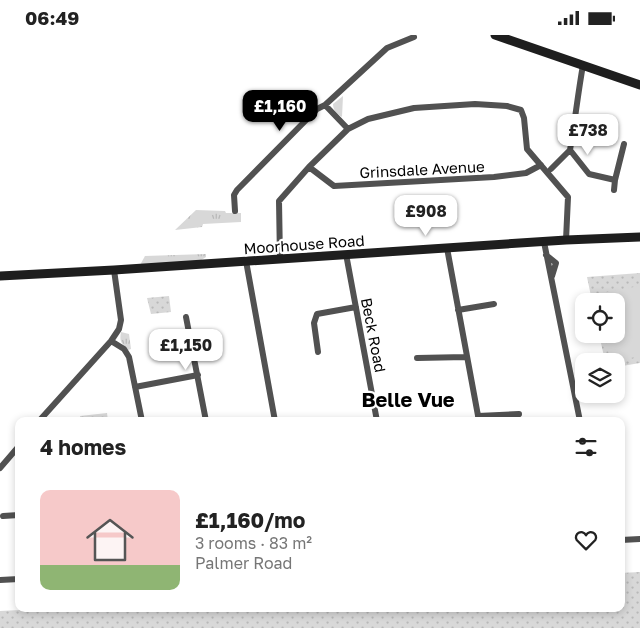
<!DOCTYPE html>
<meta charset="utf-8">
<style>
:root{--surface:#fff;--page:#f6f6f6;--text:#222;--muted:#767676;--line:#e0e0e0;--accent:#000}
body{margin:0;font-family:"Golos Text",sans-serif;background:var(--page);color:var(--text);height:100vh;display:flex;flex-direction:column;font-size:19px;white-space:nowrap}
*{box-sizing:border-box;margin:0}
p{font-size:16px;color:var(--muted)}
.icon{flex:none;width:28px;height:28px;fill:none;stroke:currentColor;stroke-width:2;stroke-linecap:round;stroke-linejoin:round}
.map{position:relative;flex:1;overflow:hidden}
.details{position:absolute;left:15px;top:382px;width:610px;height:195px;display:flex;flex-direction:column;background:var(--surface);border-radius:10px;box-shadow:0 2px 8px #0003}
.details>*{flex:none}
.tools{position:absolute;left:575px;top:258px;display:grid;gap:10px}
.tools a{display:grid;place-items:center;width:50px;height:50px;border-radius:10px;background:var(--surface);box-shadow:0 2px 8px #0003;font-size:25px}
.price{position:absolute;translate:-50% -42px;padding:0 11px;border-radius:10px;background:#fff;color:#222;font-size:16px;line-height:32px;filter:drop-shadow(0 1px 2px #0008)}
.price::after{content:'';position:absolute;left:50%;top:30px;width:15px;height:11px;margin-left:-8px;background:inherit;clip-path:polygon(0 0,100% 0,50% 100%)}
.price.active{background:var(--accent);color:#fff}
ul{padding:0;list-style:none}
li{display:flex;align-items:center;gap:15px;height:125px;padding:0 25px}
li+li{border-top:1px solid var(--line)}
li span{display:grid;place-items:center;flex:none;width:140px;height:100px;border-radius:10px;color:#555}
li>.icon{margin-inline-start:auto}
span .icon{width:60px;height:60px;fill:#fffc;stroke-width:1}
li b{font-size:21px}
h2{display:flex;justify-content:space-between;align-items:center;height:60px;padding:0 25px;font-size:21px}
.status{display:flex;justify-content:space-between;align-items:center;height:35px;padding:0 25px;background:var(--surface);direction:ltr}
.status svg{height:14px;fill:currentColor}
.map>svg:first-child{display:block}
.grass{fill:url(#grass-tufts)}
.park{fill:url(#park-dots)}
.pitch{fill:#d8d8d8}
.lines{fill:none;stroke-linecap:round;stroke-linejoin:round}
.street{stroke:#515151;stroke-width:6}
.secondary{stroke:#1e1e1e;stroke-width:9}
.labels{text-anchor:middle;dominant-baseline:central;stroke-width:4.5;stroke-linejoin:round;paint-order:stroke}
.street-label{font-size:15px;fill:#000;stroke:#fff}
.district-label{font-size:20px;font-weight:bold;fill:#000;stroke:#fff}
</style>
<div class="status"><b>06:49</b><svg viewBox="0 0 49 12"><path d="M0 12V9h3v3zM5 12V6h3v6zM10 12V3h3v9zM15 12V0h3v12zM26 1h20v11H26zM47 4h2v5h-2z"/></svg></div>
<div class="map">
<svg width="640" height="593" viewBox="0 0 640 593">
<defs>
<pattern id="grass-tufts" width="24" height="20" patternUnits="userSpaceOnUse" patternTransform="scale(1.25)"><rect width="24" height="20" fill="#d8d8d8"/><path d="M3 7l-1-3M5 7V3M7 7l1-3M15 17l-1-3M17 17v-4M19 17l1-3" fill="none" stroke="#b8b8b8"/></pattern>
<pattern id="park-dots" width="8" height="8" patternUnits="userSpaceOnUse" patternTransform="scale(1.25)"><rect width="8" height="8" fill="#d8d8d8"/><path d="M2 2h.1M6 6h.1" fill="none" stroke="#b8b8b8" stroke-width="1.8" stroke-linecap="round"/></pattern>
</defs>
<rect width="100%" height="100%" fill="#fff"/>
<path class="grass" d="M 343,61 L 342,82 C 338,79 333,76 333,69 Z
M 196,175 L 225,176 L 226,178 L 241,178 L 241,187 L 203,189 L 202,192 L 175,195 Z
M 206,219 L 206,222 L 198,227 L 140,230 L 145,221 Z
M 121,297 L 129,299 L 131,314 L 128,315 C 122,308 119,308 121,297 Z"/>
<path class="park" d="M 640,238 L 640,328 L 616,332 L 616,326 L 605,326 L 599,299 L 616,299 L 616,266 L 592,266 L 587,242 Z
M 169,261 L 171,277 L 151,279 L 147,263 Z
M 107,378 L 108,386 L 81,386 L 80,381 Z
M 640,537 L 640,593 L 0,593 L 0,576 L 40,574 L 621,574 L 621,538 Z"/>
<path class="pitch" d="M 639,251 L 640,257 L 640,321 L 616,326 L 610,326 L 605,299 L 616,299 L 616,266 L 598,266 L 597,259 Z"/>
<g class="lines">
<path class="street" d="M 583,30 C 578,58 575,86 570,115 L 589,139 L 615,145 L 624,109
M 325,70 L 387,13 L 414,2
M 309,132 L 334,151 L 494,142 L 526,138 L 541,130
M 551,134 L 570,115
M 614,155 L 615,145
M 235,176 L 234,160 L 237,155 L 317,74 L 325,70 L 348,94
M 544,207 L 580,386
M 447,213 L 479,386
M 346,219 L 377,386
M 546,220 L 556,228 L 552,241
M 280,224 L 279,166 L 309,132 L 348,94 L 368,84 L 414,73 L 475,69 L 507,71 L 521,75 L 524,83 L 527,114 L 568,162 L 566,205
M 246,226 L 275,386
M 458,275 L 494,269
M 186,282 L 206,386
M 111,306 L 124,314 L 129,322 L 142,386
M 318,317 L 314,288 L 317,279 L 356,272
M 417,323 L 466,322
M 135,352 L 198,340
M 478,381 L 519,379
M 39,386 L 111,306 L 119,294 L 121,285 L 114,235
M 0,433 L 19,411
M 3,481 L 19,480
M 621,505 L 640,504
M 0,545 L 19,544"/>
<path class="secondary" d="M 495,0 L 640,50
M 0,241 L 114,235 L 566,205 L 640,202"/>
</g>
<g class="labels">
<g class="street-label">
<text transform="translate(422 134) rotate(-3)">Grinsdale Avenue</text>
<text transform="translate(304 209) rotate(-4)">Moorhouse Road</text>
<text transform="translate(374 300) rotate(79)">Beck Road</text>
</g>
<g class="district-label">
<text x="408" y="364">Belle Vue</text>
</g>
</g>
</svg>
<div class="tools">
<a><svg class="icon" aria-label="locate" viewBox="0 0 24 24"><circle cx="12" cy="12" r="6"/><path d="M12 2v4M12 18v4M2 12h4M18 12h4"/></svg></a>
<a><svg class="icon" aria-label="layers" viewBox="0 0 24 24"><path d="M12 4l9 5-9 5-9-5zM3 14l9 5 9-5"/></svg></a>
</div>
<b class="price active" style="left:280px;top:97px">£1,160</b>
<b class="price" style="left:588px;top:121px">£738</b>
<b class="price" style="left:426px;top:202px">£908</b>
<b class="price" style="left:186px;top:336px">£1,150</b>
<section class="details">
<h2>4 homes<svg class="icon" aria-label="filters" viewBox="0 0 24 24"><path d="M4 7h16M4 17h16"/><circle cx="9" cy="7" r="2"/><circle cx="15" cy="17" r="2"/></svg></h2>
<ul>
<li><span style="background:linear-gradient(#f6c9c9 75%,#8fb573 0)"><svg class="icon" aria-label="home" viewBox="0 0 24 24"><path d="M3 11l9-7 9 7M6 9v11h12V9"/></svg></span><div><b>£1,160/mo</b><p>3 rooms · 83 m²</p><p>Palmer Road</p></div><svg class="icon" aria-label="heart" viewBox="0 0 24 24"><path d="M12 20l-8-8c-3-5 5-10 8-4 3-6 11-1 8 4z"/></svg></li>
</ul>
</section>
</div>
